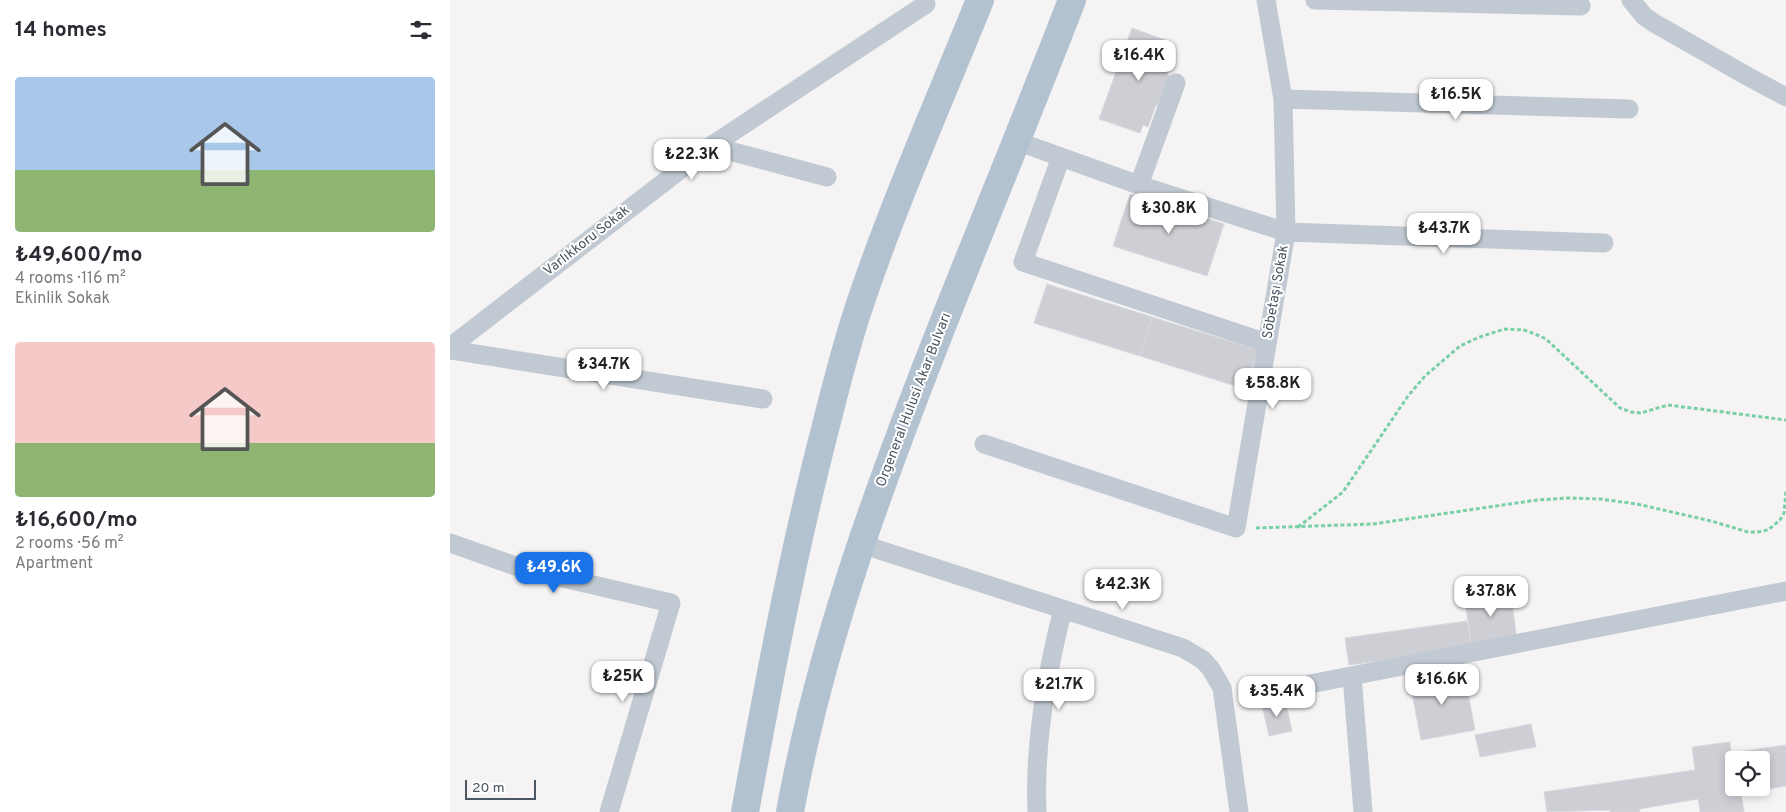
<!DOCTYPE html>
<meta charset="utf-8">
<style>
:root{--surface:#fff;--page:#f7f7f7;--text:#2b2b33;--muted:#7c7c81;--accent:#1a73e8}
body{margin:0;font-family:Overpass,sans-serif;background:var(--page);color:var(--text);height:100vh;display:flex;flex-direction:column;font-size:19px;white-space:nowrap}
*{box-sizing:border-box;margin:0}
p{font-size:16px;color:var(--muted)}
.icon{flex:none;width:28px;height:28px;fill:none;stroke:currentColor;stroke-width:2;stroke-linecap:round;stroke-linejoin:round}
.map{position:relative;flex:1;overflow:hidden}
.side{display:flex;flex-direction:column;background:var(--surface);width:450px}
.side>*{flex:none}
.buttons{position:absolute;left:1275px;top:751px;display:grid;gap:10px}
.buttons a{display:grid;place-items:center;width:45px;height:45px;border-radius:5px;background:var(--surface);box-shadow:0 2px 8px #0003;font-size:25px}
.scale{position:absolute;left:15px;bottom:12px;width:71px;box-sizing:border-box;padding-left:5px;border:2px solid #4a5661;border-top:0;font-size:14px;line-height:18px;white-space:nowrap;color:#4a5661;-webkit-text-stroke:4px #fff;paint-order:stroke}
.price{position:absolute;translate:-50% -42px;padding:0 11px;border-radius:10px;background:#fff;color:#222;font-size:16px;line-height:32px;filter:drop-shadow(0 1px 2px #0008)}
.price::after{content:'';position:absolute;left:50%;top:30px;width:15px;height:11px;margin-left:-8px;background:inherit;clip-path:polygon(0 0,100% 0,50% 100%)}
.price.current{background:var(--accent);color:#fff}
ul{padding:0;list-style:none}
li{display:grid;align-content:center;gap:10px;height:265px;padding:0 15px}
li span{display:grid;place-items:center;height:155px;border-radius:5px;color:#555}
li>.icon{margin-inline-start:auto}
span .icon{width:90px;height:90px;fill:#fffc;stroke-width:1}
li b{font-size:21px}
h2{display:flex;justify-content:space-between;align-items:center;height:60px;padding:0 15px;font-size:21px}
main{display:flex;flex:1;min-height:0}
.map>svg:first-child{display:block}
.building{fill:#cdcfd5;stroke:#d7d9de;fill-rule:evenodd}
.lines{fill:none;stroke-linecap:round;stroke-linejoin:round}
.path{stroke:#7ad0a6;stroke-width:3;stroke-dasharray:4 2.5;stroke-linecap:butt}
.street{stroke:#c1cad2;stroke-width:19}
.primary{stroke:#b3c2d1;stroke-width:28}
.labels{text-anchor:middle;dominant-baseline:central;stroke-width:4;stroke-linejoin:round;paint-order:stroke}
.street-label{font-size:14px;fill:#4a5661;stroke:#fff}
</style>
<main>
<section class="side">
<h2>14 homes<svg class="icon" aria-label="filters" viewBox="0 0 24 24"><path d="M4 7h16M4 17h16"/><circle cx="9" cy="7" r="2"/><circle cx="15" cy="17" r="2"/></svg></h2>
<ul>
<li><span style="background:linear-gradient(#a9c7e8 60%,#8fb573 0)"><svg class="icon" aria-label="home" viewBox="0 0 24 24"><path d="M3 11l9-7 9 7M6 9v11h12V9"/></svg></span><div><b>₺49,600/mo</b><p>4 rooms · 116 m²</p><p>Ekinlik Sokak</p></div></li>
<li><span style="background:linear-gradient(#f6c9c9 65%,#8fb573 0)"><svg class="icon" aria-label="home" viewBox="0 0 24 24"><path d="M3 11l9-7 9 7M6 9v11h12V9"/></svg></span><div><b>₺16,600/mo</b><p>2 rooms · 56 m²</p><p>Apartment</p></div></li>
</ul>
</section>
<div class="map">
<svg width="1336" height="812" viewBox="0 0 1336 812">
<rect width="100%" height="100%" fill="#f5f3f3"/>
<path class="building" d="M 682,28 L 723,43 L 719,51 L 725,53 L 717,75 L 724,78 L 713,108 L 706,105 L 698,127 L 693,125 L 690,133 L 649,119 Z
M 680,194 L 774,224 L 757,276 L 663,246 Z
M 597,284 L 702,317 L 690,356 L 584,323 Z
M 702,317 L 808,350 L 795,389 L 690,356 Z
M 1060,587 L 1067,642 L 1022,648 L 1014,594 Z
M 1017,621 L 1022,648 L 899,665 L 895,638 Z
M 1014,673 L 1025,730 L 971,740 L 960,683 Z
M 835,699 L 842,731 L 819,736 L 812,705 Z
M 1081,724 L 1086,747 L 1030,757 L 1025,735 Z
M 1280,742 L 1281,753 L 1336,745 L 1336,786 L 1291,793 L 1294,812 L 1250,812 L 1248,799 L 1189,809 L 1190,812 L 1160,812 L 1160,810 L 1097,812 L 1094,792 L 1245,770 L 1242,747 ZM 1284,760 L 1311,760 L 1311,788 L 1284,788 Z"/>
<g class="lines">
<path class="path" d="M 848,527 L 893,492 L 958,396 L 975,376 L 1010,346 L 1027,338 L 1054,329 L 1074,330 L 1085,334 L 1096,339 L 1170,408 L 1181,412 L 1191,413 L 1218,405 L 1336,420
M 806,528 L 923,524 L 1087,500 L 1119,498 L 1150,499 L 1187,504 L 1261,521 L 1298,532 L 1308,532 L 1318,530 L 1330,520 L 1334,513 L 1336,491"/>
<path class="street" d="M 865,0 L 1131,6
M 1181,0 L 1194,16 L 1204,23 L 1297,76 L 1336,97
M 833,99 L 1179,109
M 566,141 L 689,185 L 836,232 L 1154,243
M 261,146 L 377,177
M 611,157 L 573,262 L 817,343
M 689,185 L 726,83
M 0,347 L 261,146 L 476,4
M 0,350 L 313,399
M 534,444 L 786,528 L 836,232 L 833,99 L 816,0
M 0,543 L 74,569 L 221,603 L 159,812
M 411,544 L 733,648 L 753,660 L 761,669 L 772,688 L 789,812
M 902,676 L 913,812
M 860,684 L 1336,591
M 587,812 C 584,743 596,675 613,609"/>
<path class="primary" d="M 295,812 C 317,692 339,572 369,453 C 381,406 392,359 407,313 C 442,207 488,104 530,0
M 340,812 C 372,636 436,467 502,301 C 542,201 583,101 622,0"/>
</g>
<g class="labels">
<g class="street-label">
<text transform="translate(137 241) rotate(-38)">Varlıkkoru Sokak</text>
<text transform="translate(826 292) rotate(-80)">Söbetaşı Sokak</text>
<text transform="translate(464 400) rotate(-69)">Orgeneral Hulusi Akar Bulvarı</text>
</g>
</g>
</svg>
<div class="buttons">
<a><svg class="icon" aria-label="locate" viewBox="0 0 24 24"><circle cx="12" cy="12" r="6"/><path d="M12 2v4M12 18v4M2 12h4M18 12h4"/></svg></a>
</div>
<div class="scale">20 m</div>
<b class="price" style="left:689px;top:82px">₺16.4K</b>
<b class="price" style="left:1006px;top:121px">₺16.5K</b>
<b class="price" style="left:242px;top:181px">₺22.3K</b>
<b class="price" style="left:719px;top:235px">₺30.8K</b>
<b class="price" style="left:994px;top:255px">₺43.7K</b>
<b class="price" style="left:154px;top:391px">₺34.7K</b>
<b class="price" style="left:823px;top:410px">₺58.8K</b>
<b class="price current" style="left:104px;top:594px">₺49.6K</b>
<b class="price" style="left:673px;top:611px">₺42.3K</b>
<b class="price" style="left:1041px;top:618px">₺37.8K</b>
<b class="price" style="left:173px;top:703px">₺25K</b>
<b class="price" style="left:992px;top:706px">₺16.6K</b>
<b class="price" style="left:609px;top:711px">₺21.7K</b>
<b class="price" style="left:827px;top:718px">₺35.4K</b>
</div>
</main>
